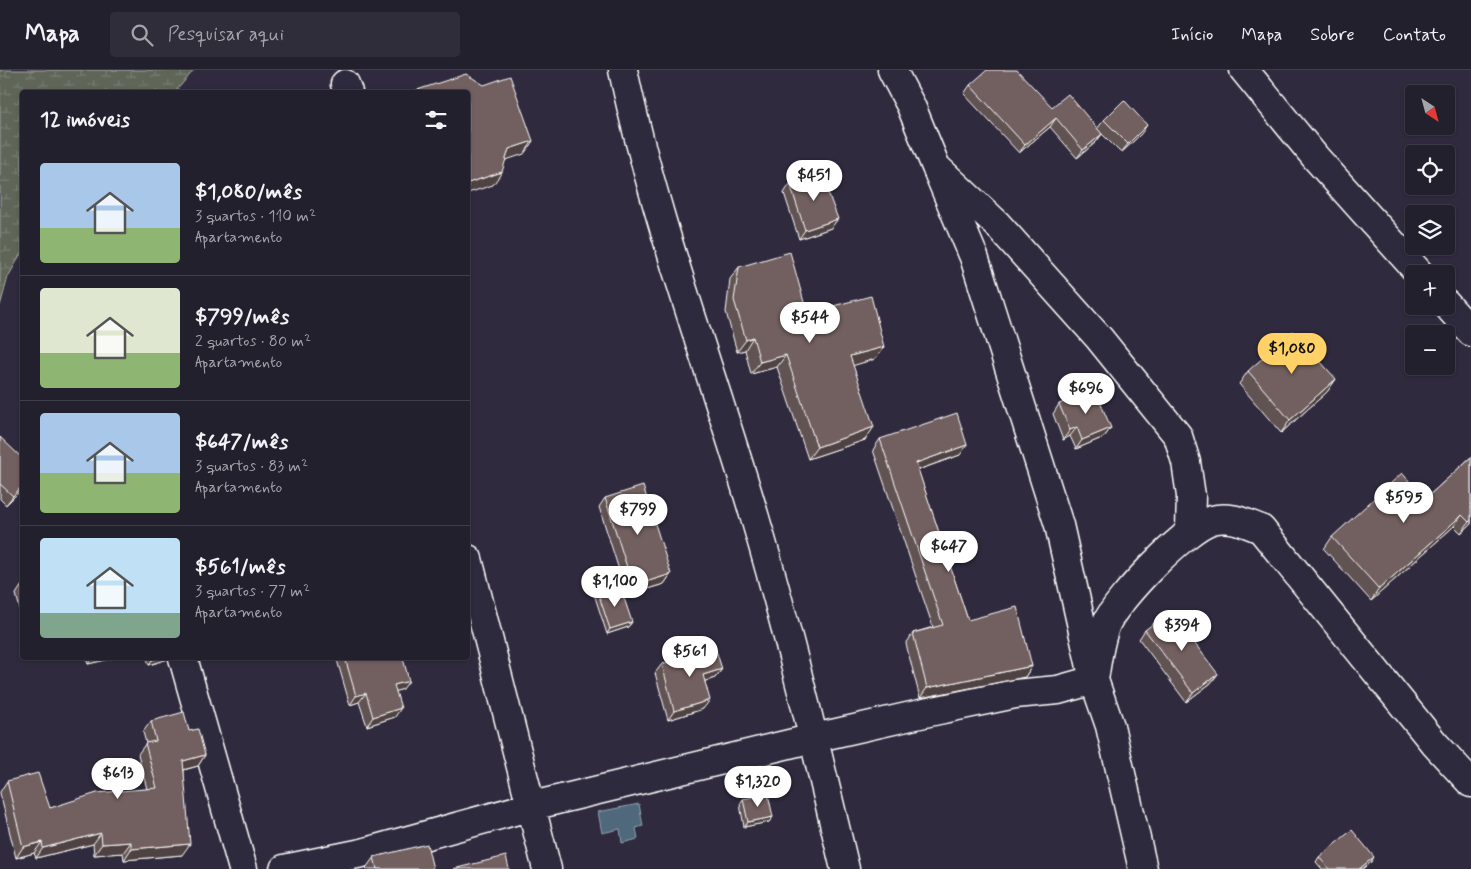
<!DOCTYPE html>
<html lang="pt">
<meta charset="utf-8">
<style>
:root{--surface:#23202e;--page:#2f2d3a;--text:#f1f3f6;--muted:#a3a3aa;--line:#403e4a;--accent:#ffd166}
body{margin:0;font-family:Mynerve,sans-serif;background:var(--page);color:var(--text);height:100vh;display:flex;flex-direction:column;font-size:19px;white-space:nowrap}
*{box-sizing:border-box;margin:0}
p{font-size:16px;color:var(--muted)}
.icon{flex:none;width:28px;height:28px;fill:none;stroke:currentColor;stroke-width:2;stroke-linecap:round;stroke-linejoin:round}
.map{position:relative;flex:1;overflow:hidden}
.panel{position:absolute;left:20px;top:20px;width:450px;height:570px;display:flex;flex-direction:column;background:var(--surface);border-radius:5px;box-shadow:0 1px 4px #0004,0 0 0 1px var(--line)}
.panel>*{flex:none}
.needle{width:32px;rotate:144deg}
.controls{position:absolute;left:1405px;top:15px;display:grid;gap:10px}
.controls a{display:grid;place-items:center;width:50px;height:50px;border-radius:5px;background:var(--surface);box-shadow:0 1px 4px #0004,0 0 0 1px var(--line);font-size:25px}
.price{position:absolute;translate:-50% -42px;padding:0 11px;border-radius:18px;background:#fff;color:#222;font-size:16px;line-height:32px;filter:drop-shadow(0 1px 2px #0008)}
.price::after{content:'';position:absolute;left:50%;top:30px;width:15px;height:11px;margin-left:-8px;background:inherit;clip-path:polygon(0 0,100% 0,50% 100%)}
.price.on{background:var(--accent);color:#111}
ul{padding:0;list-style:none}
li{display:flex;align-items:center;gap:15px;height:125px;padding:0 20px}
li+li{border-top:1px solid var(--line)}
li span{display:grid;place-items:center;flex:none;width:140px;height:100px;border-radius:5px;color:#555}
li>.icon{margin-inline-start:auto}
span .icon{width:60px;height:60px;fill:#fffc;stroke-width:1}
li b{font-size:21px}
h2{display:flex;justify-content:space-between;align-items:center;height:60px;padding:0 20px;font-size:21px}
header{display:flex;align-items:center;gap:30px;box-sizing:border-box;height:70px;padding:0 25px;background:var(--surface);border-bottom:1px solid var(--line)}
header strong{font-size:24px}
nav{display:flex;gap:28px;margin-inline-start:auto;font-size:18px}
.search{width:350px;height:45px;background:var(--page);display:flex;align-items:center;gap:12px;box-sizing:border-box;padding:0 18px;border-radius:5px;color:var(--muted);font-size:19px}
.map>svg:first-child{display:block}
.wetland{fill:url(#wetland-marsh);stroke:#aeb2ac}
.water{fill:#50687b;stroke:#96a4b0}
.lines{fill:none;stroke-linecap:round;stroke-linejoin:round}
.minor-casing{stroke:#fff;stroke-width:31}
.minor{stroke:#2f2a3d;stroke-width:28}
.wall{fill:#625252;stroke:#fff}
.shaded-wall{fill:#504242;stroke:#fff}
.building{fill:#725f5f;stroke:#fff}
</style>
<header>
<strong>Mapa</strong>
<div class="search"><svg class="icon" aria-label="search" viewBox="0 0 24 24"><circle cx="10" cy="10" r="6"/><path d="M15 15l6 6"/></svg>Pesquisar aqui</div>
<nav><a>Início</a><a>Mapa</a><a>Sobre</a><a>Contato</a></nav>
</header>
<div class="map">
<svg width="1471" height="799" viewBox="0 0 1471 799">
<defs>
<pattern id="wetland-marsh" width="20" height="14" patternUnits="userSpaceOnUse" patternTransform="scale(1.25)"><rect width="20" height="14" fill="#5e6659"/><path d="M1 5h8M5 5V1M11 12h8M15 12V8" fill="none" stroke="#767d72"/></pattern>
</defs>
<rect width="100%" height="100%" fill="#2f2a3d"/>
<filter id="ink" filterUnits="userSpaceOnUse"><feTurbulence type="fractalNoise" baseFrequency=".02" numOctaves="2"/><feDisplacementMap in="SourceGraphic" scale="10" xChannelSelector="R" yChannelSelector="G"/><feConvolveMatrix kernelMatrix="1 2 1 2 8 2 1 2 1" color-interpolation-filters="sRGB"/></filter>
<g filter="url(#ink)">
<path class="wetland" d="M 0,0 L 194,0 L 175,22 L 22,22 L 22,182 L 8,207 L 0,236 Z"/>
<path class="water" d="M 639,734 L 643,756 L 636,758 L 638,769 L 622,773 L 620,759 L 602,763 L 598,742 Z"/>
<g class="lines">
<g class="minor-casing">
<path id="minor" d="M 623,0 C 655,152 711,298 755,448 C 789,564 817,681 845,799
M 892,0 L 911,36 L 936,97 L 997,154 L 1099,268 L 1178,366 L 1186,392 L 1191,426 L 1190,459 L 1185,466
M 1244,0 L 1316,88 L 1420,204
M 345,14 L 348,22
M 936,97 L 974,187 L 1059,455 L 1094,610 L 1110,656 L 1143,799
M 1446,234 L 1471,262
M 468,489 L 547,799
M 183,588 L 243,799
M 284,799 L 362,783 L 532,736 L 814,668 L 929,642 L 1015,624 L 1058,620 L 1094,610 C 1097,591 1099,572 1106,554 C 1117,529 1186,457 1212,450 C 1230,445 1245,453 1261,459 L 1434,673 L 1471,713"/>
</g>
<use href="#minor" class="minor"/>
</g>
<path class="wall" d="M 970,15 L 1052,37 L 1097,59 L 1104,50 L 1141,64 L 1121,83 L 1100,62 L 1102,64 L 1096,72 L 1077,88 L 1050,57 L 1019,83 L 964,24 Z
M 790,114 L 831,158 L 799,169 L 784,123 Z
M 739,197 L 875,289 L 853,295 L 865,370 L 808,389 L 777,297 L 751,304 L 745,280 L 737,282 L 726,242 L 730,209 Z
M 1248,301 L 1336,309 L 1327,322 L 1281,363 L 1239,314 Z
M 1059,334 L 1111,358 L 1104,367 L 1076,379 L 1070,366 L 1063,370 L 1053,344 Z
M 0,367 L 20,421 L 6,435 L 0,429 Z
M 880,369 L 960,385 L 918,400 L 968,550 L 1032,596 L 1025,607 L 920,628 L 906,574 L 913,563 L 933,557 L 873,380 Z
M 1471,387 L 1471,454 L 1461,463 L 1454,456 L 1371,531 L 1324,479 L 1332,467 L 1425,429 Z
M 605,428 L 671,504 L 664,514 L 627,525 L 599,437 Z
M 22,515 L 22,547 L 16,524 Z
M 598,523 L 632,552 L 628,557 L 607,564 L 595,527 Z
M 1145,560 L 1211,613 L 1186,632 L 1139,569 Z
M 86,588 L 114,588 L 88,594 Z
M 147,588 L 169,588 L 168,589 L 149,595 Z
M 339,588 L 403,588 L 403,619 L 396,621 L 395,647 L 367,656 L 359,632 L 350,635 L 337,590 Z
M 662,594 L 722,599 L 715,608 L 705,611 L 703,639 L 668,650 L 655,603 Z
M 151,651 L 189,661 L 205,685 L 198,696 L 184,700 L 182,785 L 124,790 L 123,783 L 94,785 L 93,774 L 36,788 L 34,783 L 16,788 L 0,723 L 0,722 L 7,711 L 50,738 L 147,719 L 138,684 L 146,673 L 143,662 Z
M 743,729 L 773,747 L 769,752 L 744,757 L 740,734 Z
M 374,787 L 433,799 L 367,799 L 366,798 Z
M 1319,787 L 1371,792 L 1362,799 L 1322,799 L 1316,792 Z"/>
<path class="shaded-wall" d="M 1056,48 L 1050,57 L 1019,83 L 1025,75 Z
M 1147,55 L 1141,64 L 1121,83 L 1128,74 Z
M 1102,64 L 1096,72 L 1077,88 L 1083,80 Z
M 533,71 L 524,84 L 500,92 L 509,79 Z
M 502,102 L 493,115 L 468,123 L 468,113 Z
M 838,149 L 831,158 L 799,169 L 805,160 Z
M 753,267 L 745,280 L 737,282 L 746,270 Z
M 884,277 L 875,289 L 842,299 L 850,286 Z
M 786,285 L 777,297 L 751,304 L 760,292 Z
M 1336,309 L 1327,322 L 1281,363 L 1290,350 Z
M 874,357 L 865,370 L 808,389 L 817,377 Z
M 1077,357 L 1070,366 L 1063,370 L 1070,360 Z
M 1111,358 L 1104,367 L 1076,379 L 1082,370 Z
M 967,375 L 960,385 L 909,403 L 916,393 Z
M 22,416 L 20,421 L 6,435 L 13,426 Z
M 1462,445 L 1454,456 L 1371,531 L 1379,519 Z
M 1471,450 L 1471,454 L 1461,463 L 1469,452 Z
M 671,504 L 664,514 L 627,525 L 633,516 Z
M 632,552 L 628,557 L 607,564 L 610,559 Z
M 93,588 L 114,588 L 88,594 Z
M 160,588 L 169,588 L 168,589 L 149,595 L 152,590 Z
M 1032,596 L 1025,607 L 920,628 L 927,618 Z
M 722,599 L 715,608 L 696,614 L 703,605 Z
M 1218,604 L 1211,613 L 1186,632 L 1193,623 Z
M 409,611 L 403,619 L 388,624 L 394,615 Z
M 366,623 L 359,632 L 350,635 L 356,626 Z
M 710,630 L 703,639 L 668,650 L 674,641 Z
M 401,638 L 395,647 L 367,656 L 373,647 Z
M 205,685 L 198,696 L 175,702 L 183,691 Z
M 773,747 L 769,752 L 744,757 L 748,752 Z
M 101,763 L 93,774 L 36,788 L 43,778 Z
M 42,772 L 34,783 L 16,788 L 23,777 Z
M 131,772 L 123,783 L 94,785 L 102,774 Z
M 190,774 L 182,785 L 124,790 L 131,779 Z
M 1374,787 L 1371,792 L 1362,799 L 1359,799 Z"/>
<path class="building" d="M 987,0 L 1017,0 L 1052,37 L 1068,24 L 1102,64 L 1083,80 L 1056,48 L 1025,75 L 970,15 Z
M 466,4 L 484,15 L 510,6 L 533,71 L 509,79 L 502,102 L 468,113 L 468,22 L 411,22 Z
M 1124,30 L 1147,55 L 1128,74 L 1104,50 Z
M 821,104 L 838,149 L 805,160 L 790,114 Z
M 790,182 L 807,243 L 871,226 L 884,277 L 850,286 L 874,357 L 817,377 L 786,285 L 760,292 L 753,267 L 746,270 L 734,230 L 739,197 Z
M 1293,261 L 1336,309 L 1290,350 L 1248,301 Z
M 1095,320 L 1111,358 L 1082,370 L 1077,357 L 1070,360 L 1059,334 Z
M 957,343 L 967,375 L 916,393 L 968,550 L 1017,537 L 1032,596 L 927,618 L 913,563 L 943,555 L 880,369 Z
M 0,367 L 22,388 L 22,416 L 13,426 L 0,414 Z
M 1471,387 L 1471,450 L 1469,452 L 1462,445 L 1379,519 L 1332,467 L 1402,403 L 1425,429 Z
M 643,416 L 671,504 L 633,516 L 605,428 Z
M 620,516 L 632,552 L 610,559 L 598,523 Z
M 1170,541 L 1218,604 L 1193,623 L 1145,560 Z
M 715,577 L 722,599 L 703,605 L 710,630 L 674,641 L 662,594 Z
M 152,588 L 160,588 L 152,590 Z
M 345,588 L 403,588 L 409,611 L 394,615 L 401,638 L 373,647 L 366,623 L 356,626 Z
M 184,642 L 189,661 L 198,659 L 205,685 L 183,691 L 190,774 L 131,779 L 131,772 L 102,774 L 101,763 L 43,778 L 42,772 L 23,777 L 7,711 L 38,703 L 50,738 L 97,723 L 157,718 L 145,673 L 156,671 L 151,651 Z
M 768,724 L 773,747 L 748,752 L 743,729 Z
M 1352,760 L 1374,787 L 1359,799 L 1329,799 L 1319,787 Z
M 427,774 L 433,799 L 377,799 L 374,787 Z
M 506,786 L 509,799 L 453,799 Z"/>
</g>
</svg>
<div class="controls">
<a><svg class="needle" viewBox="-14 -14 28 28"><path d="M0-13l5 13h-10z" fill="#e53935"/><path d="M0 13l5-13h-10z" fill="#a3a3aa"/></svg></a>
<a><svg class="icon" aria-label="locate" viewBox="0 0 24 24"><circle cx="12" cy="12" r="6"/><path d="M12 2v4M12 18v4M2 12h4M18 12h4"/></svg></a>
<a><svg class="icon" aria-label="layers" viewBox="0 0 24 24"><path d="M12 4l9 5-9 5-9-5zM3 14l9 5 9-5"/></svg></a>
<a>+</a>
<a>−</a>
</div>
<b class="price" style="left:814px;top:132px">$451</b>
<b class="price" style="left:810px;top:274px">$544</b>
<b class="price on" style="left:1292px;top:305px">$1,080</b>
<b class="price" style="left:1086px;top:345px">$696</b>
<b class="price" style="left:1404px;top:454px">$595</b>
<b class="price" style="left:638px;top:466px">$799</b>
<b class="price" style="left:949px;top:503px">$647</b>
<b class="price" style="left:615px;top:538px">$1,100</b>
<b class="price" style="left:1182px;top:582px">$394</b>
<b class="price" style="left:690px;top:608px">$561</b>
<b class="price" style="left:118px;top:730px">$613</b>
<b class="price" style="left:758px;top:738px">$1,320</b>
<section class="panel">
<h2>12 imóveis<svg class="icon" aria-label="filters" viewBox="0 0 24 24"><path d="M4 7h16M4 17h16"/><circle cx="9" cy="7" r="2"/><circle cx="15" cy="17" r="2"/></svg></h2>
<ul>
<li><span style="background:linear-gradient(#a9c7e8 65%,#8fb573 0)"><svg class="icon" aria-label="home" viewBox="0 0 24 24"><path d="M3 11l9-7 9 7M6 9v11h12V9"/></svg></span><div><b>$1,080/mês</b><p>3 quartos · 110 m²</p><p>Apartamento</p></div></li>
<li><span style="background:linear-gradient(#dfe7d0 65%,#8fb573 0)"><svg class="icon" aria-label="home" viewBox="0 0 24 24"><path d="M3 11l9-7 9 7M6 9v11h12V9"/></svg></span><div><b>$799/mês</b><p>2 quartos · 80 m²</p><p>Apartamento</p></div></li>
<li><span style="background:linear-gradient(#a9c7e8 60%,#8fb573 0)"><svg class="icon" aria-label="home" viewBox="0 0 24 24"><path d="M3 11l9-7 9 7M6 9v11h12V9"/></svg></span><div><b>$647/mês</b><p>3 quartos · 83 m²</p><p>Apartamento</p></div></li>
<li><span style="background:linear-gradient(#bfe0f5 75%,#7fa58c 0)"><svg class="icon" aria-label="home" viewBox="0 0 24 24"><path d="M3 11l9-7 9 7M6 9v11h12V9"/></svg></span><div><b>$561/mês</b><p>3 quartos · 77 m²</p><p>Apartamento</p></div></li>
</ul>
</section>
</div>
